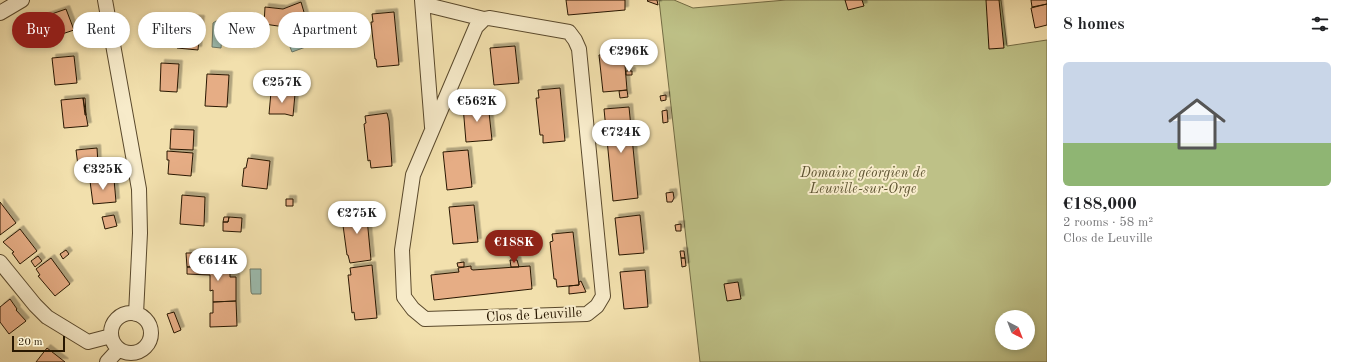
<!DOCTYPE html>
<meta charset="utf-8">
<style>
:root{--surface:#fff;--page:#f6f6f6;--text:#202124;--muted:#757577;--line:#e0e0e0;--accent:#8f2418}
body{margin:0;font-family:"Old Standard TT",serif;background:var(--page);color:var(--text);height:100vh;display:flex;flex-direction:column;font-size:15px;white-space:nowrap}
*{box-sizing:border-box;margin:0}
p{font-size:13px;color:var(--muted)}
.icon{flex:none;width:22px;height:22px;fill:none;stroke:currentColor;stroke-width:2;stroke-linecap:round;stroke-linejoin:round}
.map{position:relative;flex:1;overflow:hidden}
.side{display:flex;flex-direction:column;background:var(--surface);width:300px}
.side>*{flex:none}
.hud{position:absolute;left:12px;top:12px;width:380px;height:36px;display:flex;gap:8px}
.needle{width:26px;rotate:138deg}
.tools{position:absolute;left:995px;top:310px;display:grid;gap:8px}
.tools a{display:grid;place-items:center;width:40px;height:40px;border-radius:50%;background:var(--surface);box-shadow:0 2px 6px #0003;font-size:20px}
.scale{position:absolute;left:12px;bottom:10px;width:53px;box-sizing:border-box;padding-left:4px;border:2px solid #281701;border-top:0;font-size:11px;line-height:14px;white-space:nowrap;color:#281701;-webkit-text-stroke:3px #f7ebca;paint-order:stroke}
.price{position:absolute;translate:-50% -34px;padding:0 9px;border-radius:14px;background:#fff;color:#222;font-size:13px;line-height:26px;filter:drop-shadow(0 1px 2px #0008)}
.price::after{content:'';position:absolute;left:50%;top:24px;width:12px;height:9px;margin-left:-6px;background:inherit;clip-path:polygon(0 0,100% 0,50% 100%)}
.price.on{background:var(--accent);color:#fff}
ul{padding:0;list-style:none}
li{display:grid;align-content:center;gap:8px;height:212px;padding:0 16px}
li+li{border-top:1px solid var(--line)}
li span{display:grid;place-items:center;height:124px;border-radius:6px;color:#555}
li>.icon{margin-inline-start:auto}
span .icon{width:72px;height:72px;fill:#fffc;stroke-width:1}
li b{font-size:17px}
h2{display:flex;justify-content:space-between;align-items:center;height:48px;padding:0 16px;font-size:17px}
.tag{padding:0 14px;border-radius:18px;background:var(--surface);box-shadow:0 2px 6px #0003;font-size:14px;line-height:36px}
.tag.on{background:var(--accent);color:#fff}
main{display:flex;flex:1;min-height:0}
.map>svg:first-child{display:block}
.green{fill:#bec187;stroke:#736c44;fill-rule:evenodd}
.water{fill:#9cbcaf;stroke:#6e7a69}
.building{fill:#e6ad85;stroke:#281701;filter:url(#shadow)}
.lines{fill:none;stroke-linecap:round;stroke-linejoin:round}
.minor-casing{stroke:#5a492c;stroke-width:16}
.minor{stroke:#f7ebca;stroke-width:14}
.labels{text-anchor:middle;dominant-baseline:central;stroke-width:4;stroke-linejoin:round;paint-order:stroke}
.park-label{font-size:14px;font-style:italic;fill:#5c5230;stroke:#f7ebca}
.street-label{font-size:14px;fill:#281701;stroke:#f7ebca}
</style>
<main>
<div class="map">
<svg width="1047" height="362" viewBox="0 0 1047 362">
<defs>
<filter id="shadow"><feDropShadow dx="3.5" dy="-3.5" stdDeviation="0" flood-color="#0004"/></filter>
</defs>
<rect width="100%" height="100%" fill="#f2e0ad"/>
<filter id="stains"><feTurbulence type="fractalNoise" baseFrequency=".005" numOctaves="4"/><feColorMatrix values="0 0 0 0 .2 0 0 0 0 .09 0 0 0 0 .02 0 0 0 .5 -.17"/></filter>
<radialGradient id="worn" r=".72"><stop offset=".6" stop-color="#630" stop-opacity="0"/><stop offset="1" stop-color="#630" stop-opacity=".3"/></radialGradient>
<path class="green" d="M 659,0 L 674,0 L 693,8 L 786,0 L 1001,0 L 1007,46 L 1047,40 L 1047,362 L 700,362 ZM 1002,317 L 1028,317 L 1028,343 L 1002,343 Z"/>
<path class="water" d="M 216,21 L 223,24 L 221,48 L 212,47 L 213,23 Z
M 308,35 L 311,45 L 292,52 L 288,42 Z
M 250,269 L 261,269 L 261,294 L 252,294 L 251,292 Z"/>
<path class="building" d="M 566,0 L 625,0 L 625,10 L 568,15 Z
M 648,0 L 657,0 L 658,5 L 647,1 Z
M 845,0 L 862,0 L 864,6 L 848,10 Z
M 986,0 L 999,0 L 1004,48 L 989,49 Z
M 1031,0 L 1047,0 L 1047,4 L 1032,7 Z
M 301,2 L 306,19 L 285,27 L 264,24 L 265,7 L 283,9 Z
M 1047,4 L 1047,25 L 1035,28 L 1031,8 Z
M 66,9 L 74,30 L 50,38 L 43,17 Z
M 394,12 L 399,65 L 377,67 L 376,59 L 375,59 L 371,22 L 373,22 L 372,14 Z
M 179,18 L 201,19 L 198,50 L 177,48 Z
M 515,46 L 519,83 L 494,85 L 490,48 Z
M 624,53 L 627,90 L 603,92 L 599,55 Z
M 74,56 L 77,83 L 55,85 L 52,58 Z
M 161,63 L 179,64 L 177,92 L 160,91 Z
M 626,71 L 632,71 L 632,75 L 626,75 Z
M 207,74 L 229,75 L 227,107 L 205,106 Z
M 560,88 L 565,141 L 543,143 L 543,135 L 540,135 L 536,98 L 539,98 L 538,90 Z
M 627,90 L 628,97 L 620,98 L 619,91 Z
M 271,92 L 295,94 L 293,116 L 285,114 L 269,114 Z
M 666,95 L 666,100 L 661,101 L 660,96 Z
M 83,98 L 85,98 L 86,115 L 85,115 Z
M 83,98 L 88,126 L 64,128 L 61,100 Z
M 488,103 L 492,140 L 466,142 L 463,106 Z
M 629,107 L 638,198 L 613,201 L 604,109 Z
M 667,110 L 668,122 L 663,123 L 662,111 Z
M 387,113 L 389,121 L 392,166 L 371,168 L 370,160 L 368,161 L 364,124 L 366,123 L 365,116 Z
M 171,129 L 194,130 L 193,150 L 170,149 Z
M 97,148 L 98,164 L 104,163 L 104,174 L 83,175 L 83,165 L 78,166 L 76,150 Z
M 468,150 L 472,187 L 447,190 L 443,152 Z
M 167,151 L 193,153 L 191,176 L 168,174 L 169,160 L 167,160 Z
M 248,158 L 270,161 L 267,189 L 242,186 L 244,168 L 246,168 Z
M 114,179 L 116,202 L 93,204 L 90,181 Z
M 673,192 L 674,198 L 672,202 L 667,202 L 666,193 Z
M 182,195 L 205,197 L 204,226 L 180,224 Z
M 286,199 L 293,199 L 293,206 L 286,206 Z
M 0,202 L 16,223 L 0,235 Z
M 474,205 L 478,242 L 453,244 L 449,207 Z
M 366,208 L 371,260 L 350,263 L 348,255 L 347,255 L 342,218 L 345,218 L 344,210 Z
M 114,215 L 117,226 L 105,229 L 102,217 Z
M 640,215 L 644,253 L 619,255 L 615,218 Z
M 224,217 L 229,217 L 228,222 L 223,222 Z
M 229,217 L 242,218 L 241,232 L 223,231 L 223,222 L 228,222 Z
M 681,224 L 681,231 L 676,231 L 675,225 Z
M 20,229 L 37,251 L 20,264 L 12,253 L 14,252 L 3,242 Z
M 573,232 L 579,285 L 557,287 L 556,279 L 554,279 L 550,242 L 553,241 L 552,234 Z
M 510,243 L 515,243 L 516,248 L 510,249 Z
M 66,250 L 69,254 L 63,259 L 60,254 Z
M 680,251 L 684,251 L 685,258 L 681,258 Z
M 186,253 L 205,253 L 206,259 L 230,258 L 230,266 L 187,267 Z
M 38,256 L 42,261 L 35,267 L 31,261 Z
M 51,258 L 70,284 L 55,296 L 38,276 L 40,275 L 36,269 Z
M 681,258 L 685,258 L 686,266 L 682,267 Z
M 510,260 L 517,260 L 519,267 L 511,267 Z
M 464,262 L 464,267 L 458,267 L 457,263 Z
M 372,265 L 377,318 L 355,320 L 354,312 L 352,313 L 348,275 L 351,275 L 350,268 Z
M 230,266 L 230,277 L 236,277 L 236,301 L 213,302 L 213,290 L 210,291 L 210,275 L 187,274 L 187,267 Z
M 471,266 L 471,269 L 473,270 L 530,266 L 532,289 L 434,300 L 431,275 L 459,272 L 458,268 Z
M 645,270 L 648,307 L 624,309 L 620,272 Z
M 581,281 L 586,292 L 569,294 L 569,286 L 579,285 L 579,282 Z
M 738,282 L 741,299 L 727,301 L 724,284 Z
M 10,299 L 17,309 L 16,310 L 26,321 L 9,334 L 0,322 L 0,307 Z
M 236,301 L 237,326 L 210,327 L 210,313 L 213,313 L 213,302 Z
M 174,312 L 181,330 L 174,333 L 167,314 Z
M 47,348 L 65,362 L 36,362 Z"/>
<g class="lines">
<g class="minor-casing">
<path id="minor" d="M 105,0 L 139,189 L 140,233 L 136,314
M 422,0 L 432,127
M 423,4 L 484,19
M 0,13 L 22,0
M 489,18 L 569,32 L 575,40 L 579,49 L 603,296 L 597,306 L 587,314 L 425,319 L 413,309 L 404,297 L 402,250 L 413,175 L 476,27 L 484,19 Z
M 0,262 L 35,305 L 47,317 L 88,342 L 111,336
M111 333a20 20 0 1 1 40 0a20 20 0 1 1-40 0Z
M 107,362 L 118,350"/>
</g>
<use href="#minor" class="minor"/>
</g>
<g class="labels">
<g class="park-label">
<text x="863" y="173">Domaine géorgien de<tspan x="863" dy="16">Leuville-sur-Orge</tspan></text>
</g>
<g class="street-label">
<text transform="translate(534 315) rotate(-3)">Clos de Leuville</text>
</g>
</g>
<rect width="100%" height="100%" filter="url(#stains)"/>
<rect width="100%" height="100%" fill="url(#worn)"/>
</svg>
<div class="tools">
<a><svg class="needle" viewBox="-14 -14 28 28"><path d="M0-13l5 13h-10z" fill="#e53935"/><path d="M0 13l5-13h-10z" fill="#757577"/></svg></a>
</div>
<div class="scale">20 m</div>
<b class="price" style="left:629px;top:73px">€296K</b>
<b class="price" style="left:282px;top:104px">€257K</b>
<b class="price" style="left:477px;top:123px">€562K</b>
<b class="price" style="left:621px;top:154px">€724K</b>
<b class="price" style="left:103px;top:191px">€325K</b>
<b class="price" style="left:357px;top:235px">€275K</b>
<b class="price on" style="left:514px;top:264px">€188K</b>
<b class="price" style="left:218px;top:282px">€614K</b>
<div class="hud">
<a class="tag on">Buy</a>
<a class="tag">Rent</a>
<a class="tag">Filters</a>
<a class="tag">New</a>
<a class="tag">Apartment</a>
</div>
</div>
<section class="side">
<h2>8 homes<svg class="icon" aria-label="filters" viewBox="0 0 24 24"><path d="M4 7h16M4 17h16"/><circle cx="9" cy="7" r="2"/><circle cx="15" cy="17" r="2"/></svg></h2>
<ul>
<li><span style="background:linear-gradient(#c9d6e8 65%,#8fb573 0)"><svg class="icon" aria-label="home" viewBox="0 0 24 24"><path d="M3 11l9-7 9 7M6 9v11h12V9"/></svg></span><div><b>€188,000</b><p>2 rooms · 58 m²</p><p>Clos de Leuville</p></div></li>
</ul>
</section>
</main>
